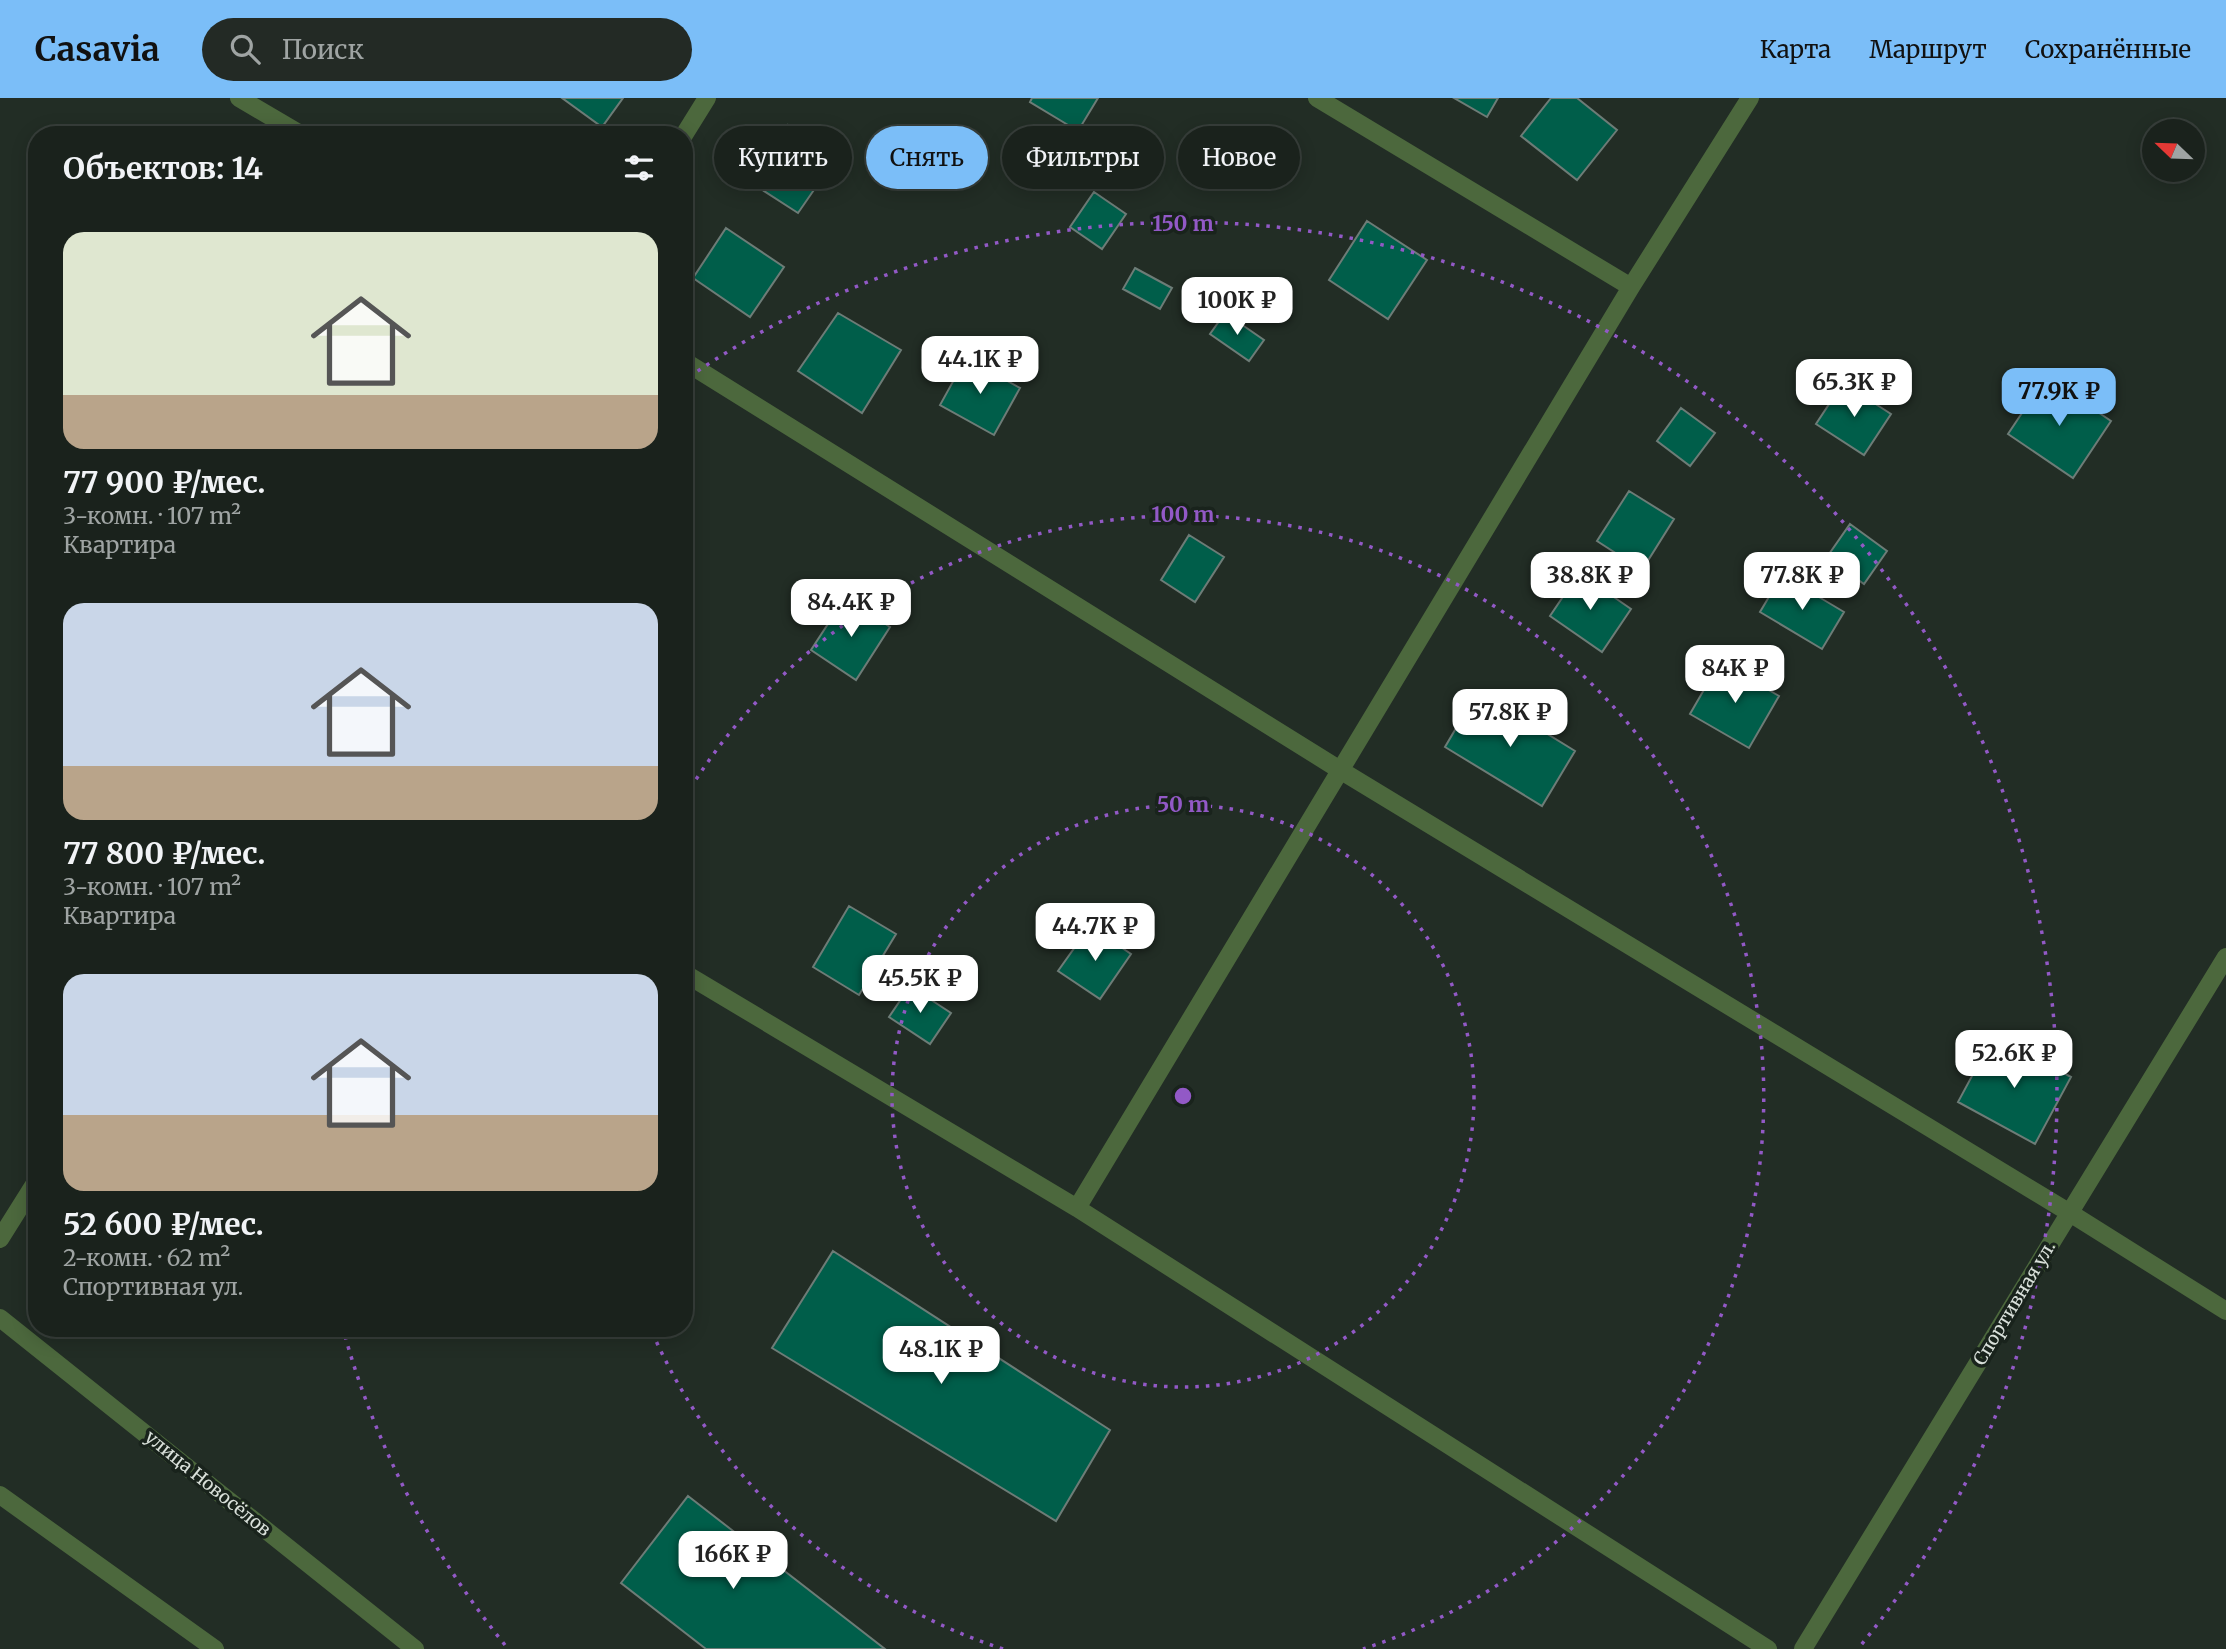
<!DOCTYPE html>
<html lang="ru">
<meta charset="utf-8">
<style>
:root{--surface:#1a221c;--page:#232a25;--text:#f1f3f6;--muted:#9fa4a3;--line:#383f3b;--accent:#7bbef8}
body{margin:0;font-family:Merriweather,serif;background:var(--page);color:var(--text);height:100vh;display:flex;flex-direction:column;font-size:26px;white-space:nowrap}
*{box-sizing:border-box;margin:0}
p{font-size:23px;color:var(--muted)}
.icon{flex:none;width:38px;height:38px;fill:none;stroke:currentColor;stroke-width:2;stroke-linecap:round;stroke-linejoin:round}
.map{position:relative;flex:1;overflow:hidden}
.drawer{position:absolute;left:28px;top:28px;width:665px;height:1211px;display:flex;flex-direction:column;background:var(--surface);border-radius:28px;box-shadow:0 4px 18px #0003,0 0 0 2px var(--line)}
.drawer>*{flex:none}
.banner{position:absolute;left:714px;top:28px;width:665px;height:63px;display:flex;gap:14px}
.needle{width:46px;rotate:293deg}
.controls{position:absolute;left:2142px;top:21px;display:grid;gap:14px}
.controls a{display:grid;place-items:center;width:63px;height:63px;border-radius:50%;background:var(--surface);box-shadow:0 4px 18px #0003,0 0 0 2px var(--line);font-size:35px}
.price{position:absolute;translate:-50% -60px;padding:0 16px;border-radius:14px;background:#fff;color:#222;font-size:23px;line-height:46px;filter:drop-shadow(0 2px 4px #0008)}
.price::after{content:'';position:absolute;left:50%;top:42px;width:21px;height:16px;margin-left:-10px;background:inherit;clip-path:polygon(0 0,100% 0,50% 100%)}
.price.on{background:var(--accent);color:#111}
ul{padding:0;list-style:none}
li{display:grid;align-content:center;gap:14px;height:371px;padding:0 35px}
li span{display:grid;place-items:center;height:217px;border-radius:21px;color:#555}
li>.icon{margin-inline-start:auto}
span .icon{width:126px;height:126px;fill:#fffc;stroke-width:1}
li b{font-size:30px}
h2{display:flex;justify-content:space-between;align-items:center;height:84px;padding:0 35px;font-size:30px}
.pill{padding:0 24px;border-radius:32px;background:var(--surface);box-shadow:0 4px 18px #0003,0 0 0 2px var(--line);font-size:24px;line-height:63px}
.pill.on{background:var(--accent);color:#111}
header{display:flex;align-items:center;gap:42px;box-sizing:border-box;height:98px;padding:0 35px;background:var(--accent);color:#111}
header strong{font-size:33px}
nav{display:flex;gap:38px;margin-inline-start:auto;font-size:24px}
.search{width:490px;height:63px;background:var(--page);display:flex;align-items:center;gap:18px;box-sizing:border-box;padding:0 24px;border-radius:38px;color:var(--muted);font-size:26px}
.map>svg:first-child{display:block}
.building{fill:#005e4a;stroke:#6d7c77;stroke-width:2}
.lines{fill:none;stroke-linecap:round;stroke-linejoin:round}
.minor{stroke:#4c683d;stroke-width:18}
.ring{fill:none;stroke:#9259c6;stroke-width:3.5;stroke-dasharray:3.5 7}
.labels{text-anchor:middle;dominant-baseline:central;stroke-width:7;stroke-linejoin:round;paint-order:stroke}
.street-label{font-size:18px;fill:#d9e0da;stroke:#19231c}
.centre{fill:#9259c6;stroke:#19231c;stroke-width:3.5}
.ring-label{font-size:21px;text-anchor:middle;font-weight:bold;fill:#9259c6;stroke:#19231c;stroke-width:7;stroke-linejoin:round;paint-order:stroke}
</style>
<header>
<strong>Casavia</strong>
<div class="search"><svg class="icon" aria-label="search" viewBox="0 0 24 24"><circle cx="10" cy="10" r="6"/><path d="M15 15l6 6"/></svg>Поиск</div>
<nav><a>Карта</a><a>Маршрут</a><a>Сохранённые</a></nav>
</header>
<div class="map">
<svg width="2226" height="1551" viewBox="0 0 2226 1551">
<rect width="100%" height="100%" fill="#222d25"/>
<path class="building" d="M 562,0 L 623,0 L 602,29 Z
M 1032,0 L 1098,0 L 1078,33 L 1030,4 Z
M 1454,0 L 1498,0 L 1487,19 Z
M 1551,0 L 1577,0 L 1617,32 L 1577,82 L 1521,38 Z
M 788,27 L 836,60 L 798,115 L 750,84 Z
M 1094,94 L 1126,116 L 1102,151 L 1070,129 Z
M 1367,123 L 1427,162 L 1388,221 L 1329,182 Z
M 726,130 L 784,169 L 750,219 L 693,180 Z
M 1135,170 L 1172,190 L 1160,211 L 1123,191 Z
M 838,215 L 901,252 L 862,315 L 798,273 Z
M 1225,215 L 1264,242 L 1249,263 L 1210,236 Z
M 966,260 L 1020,290 L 994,337 L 940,307 Z
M 2046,279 L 2111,323 L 2073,380 L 2008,336 Z
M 1843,285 L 1891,316 L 1864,357 L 1816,326 Z
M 1681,310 L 1715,335 L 1690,368 L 1657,343 Z
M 1629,393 L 1674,421 L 1642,472 L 1597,443 Z
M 1850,426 L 1887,453 L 1864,486 L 1827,459 Z
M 1189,437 L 1224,459 L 1195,504 L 1161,482 Z
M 1579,475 L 1631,511 L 1602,554 L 1550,518 Z
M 1782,477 L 1844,514 L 1822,551 L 1760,514 Z
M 845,500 L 890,529 L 856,582 L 811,552 Z
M 1720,564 L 1779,598 L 1749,650 L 1690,616 Z
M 1478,593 L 1575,653 L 1542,708 L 1445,649 Z
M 849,808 L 896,836 L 859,897 L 813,869 Z
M 1090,828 L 1131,856 L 1100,901 L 1058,873 Z
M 910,888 L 951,915 L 930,946 L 889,919 Z
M 1994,937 L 2071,979 L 2035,1046 L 1958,1004 Z
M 833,1153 L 1110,1332 L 1056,1423 L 772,1250 Z
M 688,1398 L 885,1551 L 706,1551 L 621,1485 Z"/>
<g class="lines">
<path class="minor" d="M 239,0 L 302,37
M 1317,0 L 1631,189
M 1750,0 L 1631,189 L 1077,1110 L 1768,1551
M 684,37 L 707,0
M 684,263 L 1340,672 L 2070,1115 L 2226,1213
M 684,875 L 1077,1110
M 0,1141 L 37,1082
M 0,1220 L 415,1551
M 0,1397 L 215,1551
M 1803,1551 L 2226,859"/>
</g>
<g class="ring">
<circle cx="1183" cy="998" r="291"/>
<path d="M1003 1551A581 581 0 0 1 652 1234M685 699A581 581 0 1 1 1363 1551"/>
<path d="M505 1547A872 872 0 0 1 343 1231M689 279A872 872 0 0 1 1861 1547"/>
</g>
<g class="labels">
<g class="street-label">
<text transform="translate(2014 1205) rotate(-59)">Спортивная ул.</text>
<text transform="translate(208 1385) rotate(39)">улица Новосёлов</text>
</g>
</g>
<circle cx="1183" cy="998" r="10" class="centre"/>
<g class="ring-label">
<text x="1183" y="133">150 m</text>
<text x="1183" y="424">100 m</text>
<text x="1183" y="714">50 m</text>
</g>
</svg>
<div class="controls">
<a><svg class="needle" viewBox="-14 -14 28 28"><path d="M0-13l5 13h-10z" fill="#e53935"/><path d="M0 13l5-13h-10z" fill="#9fa4a3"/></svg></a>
</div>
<b class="price" style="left:1237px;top:239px">100K ₽</b>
<b class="price" style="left:980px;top:298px">44.1K ₽</b>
<b class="price" style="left:1854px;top:321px">65.3K ₽</b>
<b class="price on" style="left:2059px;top:330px">77.9K ₽</b>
<b class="price" style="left:1590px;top:514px">38.8K ₽</b>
<b class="price" style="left:1802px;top:514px">77.8K ₽</b>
<b class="price" style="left:851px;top:541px">84.4K ₽</b>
<b class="price" style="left:1735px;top:607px">84K ₽</b>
<b class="price" style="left:1510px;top:651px">57.8K ₽</b>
<b class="price" style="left:1095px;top:865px">44.7K ₽</b>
<b class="price" style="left:920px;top:917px">45.5K ₽</b>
<b class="price" style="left:2014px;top:992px">52.6K ₽</b>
<b class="price" style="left:941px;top:1288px">48.1K ₽</b>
<b class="price" style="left:733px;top:1493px">166K ₽</b>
<div class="banner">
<a class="pill">Купить</a>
<a class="pill on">Снять</a>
<a class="pill">Фильтры</a>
<a class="pill">Новое</a>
</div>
<section class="drawer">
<h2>Объектов: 14<svg class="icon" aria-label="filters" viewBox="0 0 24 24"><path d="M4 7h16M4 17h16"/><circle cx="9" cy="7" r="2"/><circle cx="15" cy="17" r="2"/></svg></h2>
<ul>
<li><span style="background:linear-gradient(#dfe7d0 75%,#b9a48a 0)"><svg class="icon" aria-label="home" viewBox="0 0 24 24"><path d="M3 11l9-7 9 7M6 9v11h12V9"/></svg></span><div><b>77 900 ₽/мес.</b><p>3-комн. · 107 m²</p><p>Квартира</p></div></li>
<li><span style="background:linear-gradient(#c9d6e8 75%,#b9a48a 0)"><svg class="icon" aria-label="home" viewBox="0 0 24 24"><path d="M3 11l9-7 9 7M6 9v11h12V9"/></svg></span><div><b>77 800 ₽/мес.</b><p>3-комн. · 107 m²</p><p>Квартира</p></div></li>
<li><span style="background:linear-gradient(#c9d6e8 65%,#b9a48a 0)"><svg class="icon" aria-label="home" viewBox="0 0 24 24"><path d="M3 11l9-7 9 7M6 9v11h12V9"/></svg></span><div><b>52 600 ₽/мес.</b><p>2-комн. · 62 m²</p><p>Спортивная ул.</p></div></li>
</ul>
</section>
</div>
